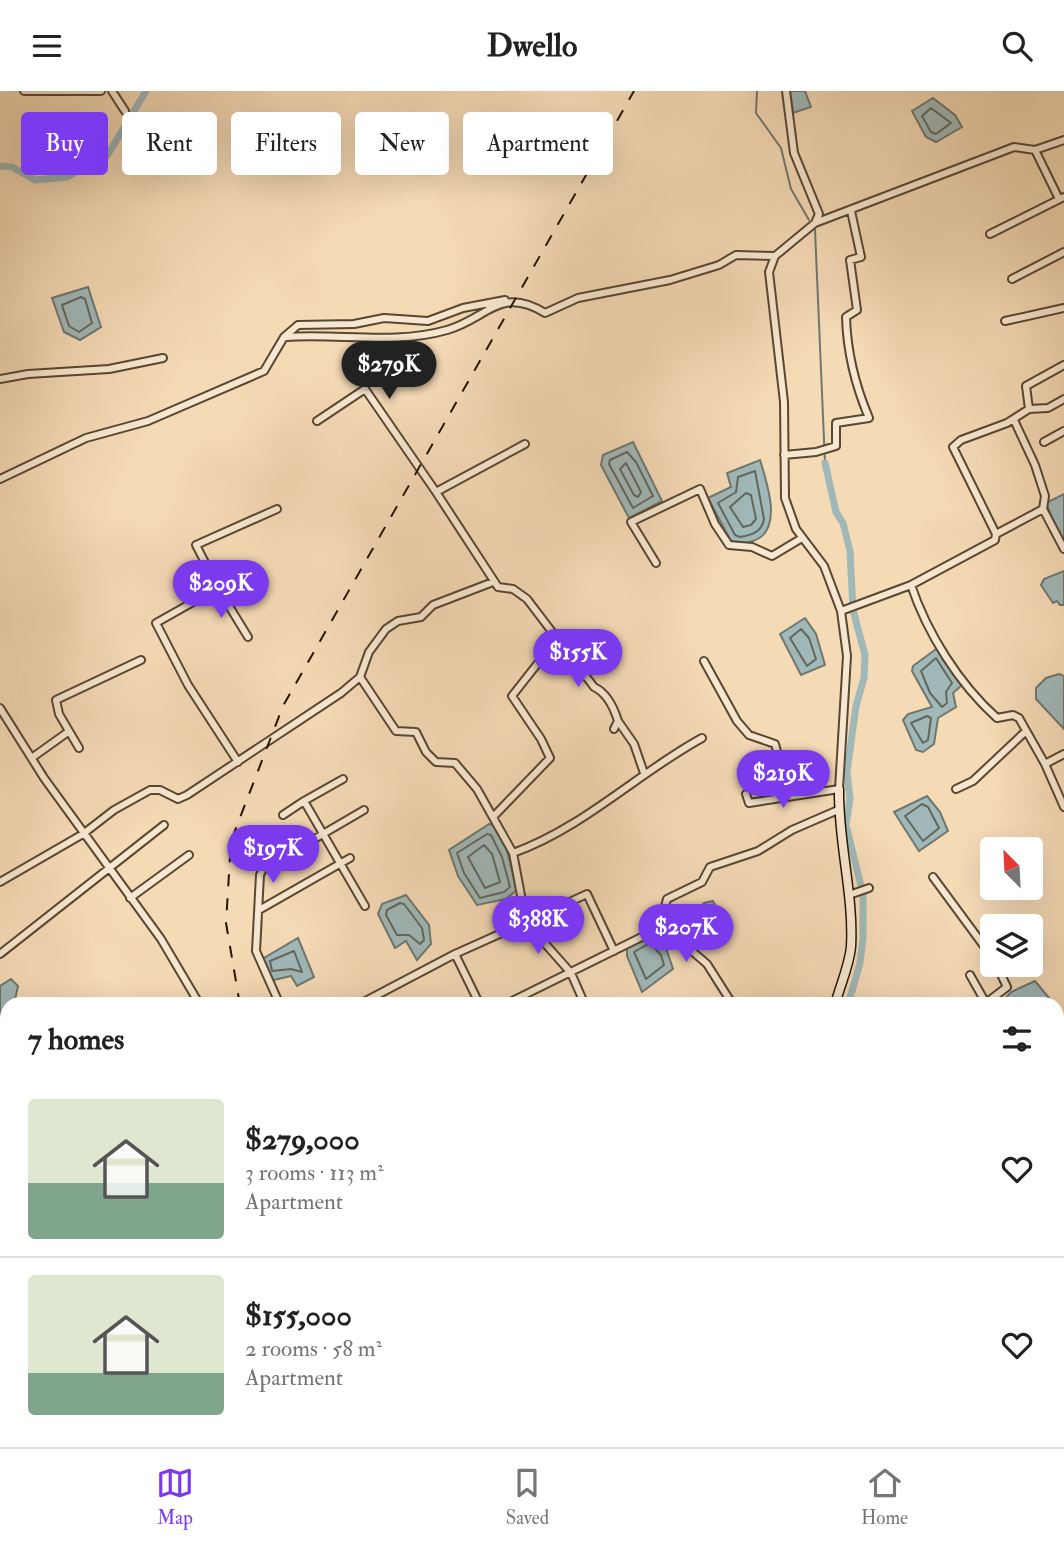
<!DOCTYPE html>
<meta charset="utf-8">
<style>
:root{--surface:#fff;--page:#f6f6f6;--text:#222;--muted:#767676;--line:#e0e0e0;--accent:#7c3aed}
body{margin:0;font-family:"IM FELL Double Pica",serif;background:var(--page);color:var(--text);height:100vh;display:flex;flex-direction:column;font-size:26px;white-space:nowrap}
*{box-sizing:border-box;margin:0}
p{font-size:23px;color:var(--muted)}
.icon{flex:none;width:38px;height:38px;fill:none;stroke:currentColor;stroke-width:2;stroke-linecap:round;stroke-linejoin:round}
.map{position:relative;flex:1;overflow:hidden}
.details{position:absolute;left:0px;top:906px;width:1064px;height:450px;display:flex;flex-direction:column;background:var(--surface);border-radius:21px 21px 0 0;box-shadow:0 7px 28px #0002}
.details>*{flex:none}
.hud{position:absolute;left:21px;top:21px;width:700px;height:63px;display:flex;gap:14px}
.needle{width:46px;rotate:336deg}
.tools{position:absolute;left:980px;top:746px;display:grid;gap:14px}
.tools a{display:grid;place-items:center;width:63px;height:63px;border-radius:7px;background:var(--surface);box-shadow:0 7px 28px #0002;font-size:35px}
.price{position:absolute;translate:-50% -60px;padding:0 16px;border-radius:24px;background:var(--accent);color:#fff;font-size:23px;line-height:46px;filter:drop-shadow(0 2px 4px #0008)}
.price::after{content:'';position:absolute;left:50%;top:42px;width:21px;height:16px;margin-left:-10px;background:inherit;clip-path:polygon(0 0,100% 0,50% 100%)}
.price.on{background:#222;color:#fff}
ul{padding:0;list-style:none}
li{display:flex;align-items:center;gap:21px;height:175px;padding:0 28px}
li+li{border-top:2px solid var(--line)}
li span{display:grid;place-items:center;flex:none;width:196px;height:140px;border-radius:7px;color:#555}
li>.icon{margin-inline-start:auto}
span .icon{width:84px;height:84px;fill:#fffc;stroke-width:1}
li b{font-size:30px}
h2{display:flex;justify-content:space-between;align-items:center;height:84px;padding:0 28px;font-size:30px}
.chip{padding:0 24px;border-radius:7px;background:var(--surface);box-shadow:0 7px 28px #0002;font-size:24px;line-height:63px}
.chip.on{background:var(--accent);color:#fff}
header{display:flex;justify-content:space-between;align-items:center;height:91px;padding:0 28px;background:var(--surface);font-size:32px;font-weight:700}
.tab-bar{display:flex;justify-content:space-around;align-items:center;height:98px;border-top:2px solid var(--line);background:var(--surface);font-size:19px;color:var(--muted)}
.tab-bar a{display:grid;justify-items:center;gap:4px}
.tab-bar .on{color:var(--accent)}
.map>svg:first-child{display:block}
.water{fill:#a0b8b8;stroke:#6e7770;stroke-width:2}
.lines{fill:none;stroke-linecap:round;stroke-linejoin:round}
.shore{stroke:#62675e;stroke-width:2}
.stream{stroke:#6e7770;stroke-width:2}
.canal{stroke:#a0b8b8;stroke-width:7}
.street-casing{stroke:#584731;stroke-width:10}
.secondary-casing{stroke:#231605;stroke-width:11}
.highway-casing{stroke:#231605;stroke-width:14}
.street{stroke:#f8e7d0;stroke-width:6}
.secondary{stroke:#f8e7d0;stroke-width:8}
.highway{stroke:#f5dab6;stroke-width:10}
.rail{stroke:#231605;stroke-width:2;stroke-dasharray:12 12;stroke-linecap:butt}
</style>
<header><svg class="icon" aria-label="menu" viewBox="0 0 24 24"><path d="M4 6h16M4 12h16M4 18h16"/></svg>Dwello<svg class="icon" aria-label="search" viewBox="0 0 24 24"><circle cx="10" cy="10" r="6"/><path d="M15 15l6 6"/></svg></header>
<div class="map">
<svg width="1064" height="1356" viewBox="0 0 1064 1356">
<rect width="100%" height="100%" fill="#f5dab6"/>
<filter id="stains"><feTurbulence type="fractalNoise" baseFrequency=".00286" numOctaves="4"/><feColorMatrix values="0 0 0 0 .2 0 0 0 0 .09 0 0 0 0 .02 0 0 0 .5 -.17"/></filter>
<radialGradient id="worn" r=".72"><stop offset=".6" stop-color="#630" stop-opacity="0"/><stop offset="1" stop-color="#630" stop-opacity=".3"/></radialGradient>
<path class="water" d="M 790,0 L 805,0 L 811,16 L 793,22 Z
M 933,7 L 955,24 L 962,36 L 936,51 L 926,46 L 912,20 Z
M 88,196 L 101,236 L 80,249 L 64,241 L 52,207 Z
M 633,351 L 662,410 L 629,427 L 601,374 L 603,364 Z
M 760,369 C 767,392 784,440 753,450 C 744,453 740,453 731,450 L 708,407 L 731,396 L 727,382 Z
M 1064,403 L 1064,456 L 1046,412 Z
M 1064,480 L 1064,514 L 1060,514 L 1057,510 L 1053,512 L 1041,494 L 1044,488 Z
M 805,527 L 816,543 L 825,574 L 801,584 L 780,543 Z
M 936,558 L 942,560 L 962,594 L 953,602 L 956,616 L 938,627 L 934,653 L 923,661 L 916,659 L 903,629 L 908,623 L 932,616 L 912,580 L 913,575 Z
M 1059,583 L 1064,585 L 1064,638 L 1036,608 L 1036,597 L 1046,587 Z
M 927,705 L 940,721 L 948,740 L 919,760 L 894,721 Z
M 489,733 L 494,734 L 506,756 L 517,799 L 506,808 L 477,814 L 458,785 L 449,759 Z
M 406,804 L 429,834 L 431,853 L 417,869 L 406,850 L 395,857 L 378,823 L 382,813 Z
M 713,810 L 722,828 L 711,834 L 700,829 L 699,818 L 704,812 Z
M 654,843 L 667,860 L 673,878 L 642,901 L 627,865 L 627,854 Z
M 298,847 L 314,886 L 297,895 L 291,885 L 274,889 L 267,887 L 259,870 Z
M 11,888 L 18,895 L 14,913 L 7,914 L 7,965 L 0,966 L 0,895 Z
M 1035,890 L 1054,913 L 1000,913 L 1011,901 Z"/>
<g class="lines">
<path class="shore" d="M 931,17 L 951,32 L 936,43 L 931,41 L 922,25 Z
M 81,206 L 85,208 L 92,232 L 79,241 L 69,235 L 62,214 Z
M 627,361 L 636,371 L 653,405 L 633,417 L 609,373 L 610,369 Z
M 626,372 L 641,401 L 638,406 L 634,404 L 620,378 Z
M 755,380 L 764,428 C 762,441 752,444 740,446 L 735,444 L 718,412 L 736,401 L 738,386 Z
M 746,402 L 751,404 L 756,428 L 751,434 L 743,436 L 730,416 Z
M 801,538 L 809,547 L 816,568 L 807,575 L 790,547 Z
M 936,567 L 952,592 L 946,601 L 947,612 L 942,616 L 930,602 L 921,580 Z
M 927,625 L 931,627 L 928,649 L 923,652 L 911,632 Z
M 922,713 L 928,716 L 939,737 L 923,750 L 905,725 Z
M 487,743 L 491,744 L 502,766 L 510,796 L 504,801 L 480,807 L 464,782 L 457,762 Z
M 484,754 L 492,763 L 500,791 L 485,797 L 468,766 Z
M 400,812 L 404,813 L 422,837 L 424,849 L 420,853 L 409,844 L 397,844 L 386,824 L 387,819 Z
M 650,852 L 661,864 L 664,874 L 646,888 L 634,861 Z
M 294,860 L 302,881 L 291,878 L 272,880 L 270,870 Z"/>
<path class="stream" d="M 757,0 L 756,22 L 781,57 L 791,98 L 809,129
M 815,139 L 825,372"/>
<path class="canal" d="M 0,75 L 12,76 L 35,89 L 67,86 L 107,65 L 146,0
M 825,372 L 836,421 L 843,432 L 850,460 L 853,519 L 865,564 L 864,587 L 856,615 L 847,681 L 850,708 L 846,734 L 863,803 L 863,847 L 860,872 L 848,914"/>
<g class="street-casing">
<path id="street" d="M 24,0 L 101,0
M 112,0 L 125,20
M 786,0 L 794,62 L 819,123 L 815,132 L 1014,56 L 1035,59 L 1064,49
M 1035,59 L 1059,108
M 990,143 L 1064,106
M 1012,188 L 1064,161
M 1005,230 L 1064,217
M 286,246 C 338,242 395,254 447,239 C 487,228 500,194 545,222 L 578,207 L 670,189 L 719,174 L 736,164 L 775,165
M 0,288 L 28,283 L 109,278 L 163,267
M 1029,318 L 1026,295 L 1064,274
M 1014,329 L 1035,374 L 1045,405 L 1043,418 L 1064,458
M 317,330 L 365,298 L 436,401
M 1044,351 L 1064,340
M 525,353 L 436,401 L 498,496 L 513,498 L 527,508 L 594,596 C 607,602 614,617 618,630 L 614,638
M 784,364 L 816,361 L 836,355 L 836,332 L 869,327 C 855,294 847,261 846,226 L 857,219 L 850,169 L 861,166 L 851,120
M 0,388 L 86,347 L 148,330 L 264,280 L 284,246 L 298,234 L 354,233 L 384,227 L 428,230 L 463,217 L 505,209
M 996,443 L 953,356 L 961,349 L 1007,332 L 1029,318 L 1048,317 L 1064,308
M 656,472 L 631,431 L 700,398 L 715,433 L 729,454 L 752,456 L 772,465 L 802,447
M 911,494 C 927,542 959,593 997,627 L 1013,624 L 1019,627 L 1045,673 L 1064,716
M 218,497 L 248,546
M 841,520 L 911,494 L 995,449 L 996,443 L 1043,418
M 704,570 L 737,630 L 749,644 L 775,653 L 789,704
M 360,586 L 396,640 L 416,641 L 426,661 L 436,671 L 455,672 L 477,698 L 513,762 L 526,831 L 587,803 L 614,860
M 0,617 L 44,687 L 161,848 L 200,914
M 618,630 L 634,653 L 644,682
M 79,657 L 59,623 L 56,609 L 141,569
M 33,666 L 68,641
M 238,671 L 188,594 L 156,532 L 218,497 L 196,454 L 277,418
M 1045,673 L 1064,663
M 343,688 L 304,710 L 365,815
M 956,698 L 973,690 L 1026,640
M 746,703 L 749,712 L 839,698 L 847,565 L 841,520 L 824,475 L 796,438 L 785,407 L 784,311 L 769,181 L 775,165 L 815,132
M 283,724 L 304,710
M 494,725 L 550,667 L 541,648 L 512,605 L 542,567 L 561,554
M 513,762 C 583,737 638,682 702,647
M 933,786 L 992,866
M 0,791 L 83,743 L 114,719 L 150,699 L 160,699 L 178,708 L 187,704 L 341,602 L 360,586 L 369,561 L 386,538 L 398,530 L 421,526 L 433,514 L 493,491
M 849,804 L 869,797
M 130,807 L 189,764
M 259,819 L 350,767
M 0,863 L 164,734
M 455,863 L 480,914
M 970,884 L 987,914
M 986,912 L 1007,896 L 996,873
M 280,914 L 256,860 L 260,784 L 263,778 L 364,719
M 358,914 L 455,863 L 526,831 L 571,882 L 585,914
M 504,914 L 670,832
M 733,914 L 707,873 L 678,848 L 664,819 L 667,808 L 702,791 L 710,776 L 758,760 L 792,739 L 838,719
M 1057,976 L 1064,989
M 0,985 L 7,979
M 1057,1157 L 1064,1167
M 0,1177 L 7,1173
M 1057,1221 L 1064,1216
M 0,1256 L 7,1259
M 133,1349 L 138,1356
M 478,1349 L 482,1356
M 658,1349 L 662,1356
M 835,1349 L 840,1356
M 960,1349 L 963,1356
M 1033,1350 L 1036,1356
M 34,1356 L 43,1349
M 582,1356 L 593,1349
M 626,1356 L 626,1349
M 633,1356 L 648,1349"/>
</g>
<g class="secondary-casing">
<path id="secondary" d="M 835,914 C 840,894 849,876 851,856 C 854,803 838,751 839,698
M 1057,973 L 1064,969
M 1057,1176 L 1064,1177
M 363,1356 L 370,1349"/>
</g>
<g class="highway-casing">
<path id="highway" d="M 0,1056 L 7,1062
M 272,1349 L 274,1356
M 281,1349 L 283,1356"/>
</g>
<use href="#street" class="street"/>
<use href="#secondary" class="secondary"/>
<use href="#highway" class="highway"/>
<path class="rail" d="M 240,914 L 226,832 L 231,750 L 283,615 L 634,0
M 0,1251 L 7,1254
M 138,1349 L 144,1356
M 314,1356 L 315,1349"/>
</g>
<rect width="100%" height="100%" filter="url(#stains)"/>
<rect width="100%" height="100%" fill="url(#worn)"/>
</svg>
<div class="tools">
<a><svg class="needle" viewBox="-14 -14 28 28"><path d="M0-13l5 13h-10z" fill="#e53935"/><path d="M0 13l5-13h-10z" fill="#767676"/></svg></a>
<a><svg class="icon" aria-label="layers" viewBox="0 0 24 24"><path d="M12 4l9 5-9 5-9-5zM3 14l9 5 9-5"/></svg></a>
</div>
<b class="price on" style="left:389px;top:310px">$279K</b>
<b class="price" style="left:221px;top:529px">$209K</b>
<b class="price" style="left:578px;top:598px">$155K</b>
<b class="price" style="left:783px;top:719px">$219K</b>
<b class="price" style="left:273px;top:794px">$197K</b>
<b class="price" style="left:538px;top:865px">$388K</b>
<b class="price" style="left:686px;top:873px">$207K</b>
<div class="hud">
<a class="chip on">Buy</a>
<a class="chip">Rent</a>
<a class="chip">Filters</a>
<a class="chip">New</a>
<a class="chip">Apartment</a>
</div>
<section class="details">
<h2>7 homes<svg class="icon" aria-label="filters" viewBox="0 0 24 24"><path d="M4 7h16M4 17h16"/><circle cx="9" cy="7" r="2"/><circle cx="15" cy="17" r="2"/></svg></h2>
<ul>
<li><span style="background:linear-gradient(#dfe7d0 60%,#7fa58c 0)"><svg class="icon" aria-label="home" viewBox="0 0 24 24"><path d="M3 11l9-7 9 7M6 9v11h12V9"/></svg></span><div><b>$279,000</b><p>3 rooms · 113 m²</p><p>Apartment</p></div><svg class="icon" aria-label="heart" viewBox="0 0 24 24"><path d="M12 20l-8-8c-3-5 5-10 8-4 3-6 11-1 8 4z"/></svg></li>
<li><span style="background:linear-gradient(#dfe7d0 70%,#7fa58c 0)"><svg class="icon" aria-label="home" viewBox="0 0 24 24"><path d="M3 11l9-7 9 7M6 9v11h12V9"/></svg></span><div><b>$155,000</b><p>2 rooms · 58 m²</p><p>Apartment</p></div><svg class="icon" aria-label="heart" viewBox="0 0 24 24"><path d="M12 20l-8-8c-3-5 5-10 8-4 3-6 11-1 8 4z"/></svg></li>
</ul>
</section>
</div>
<nav class="tab-bar">
<a class="on"><svg class="icon" aria-label="map" viewBox="0 0 24 24"><path d="M3 6l6-2 6 2 6-2v14l-6 2-6-2-6 2zM9 4v14M15 6v14"/></svg>Map</a>
<a><svg class="icon" aria-label="saved" viewBox="0 0 24 24"><path d="M7 4h10v16l-5-4-5 4z"/></svg>Saved</a>
<a><svg class="icon" aria-label="home" viewBox="0 0 24 24"><path d="M3 11l9-7 9 7M6 9v11h12V9"/></svg>Home</a>
</nav>
